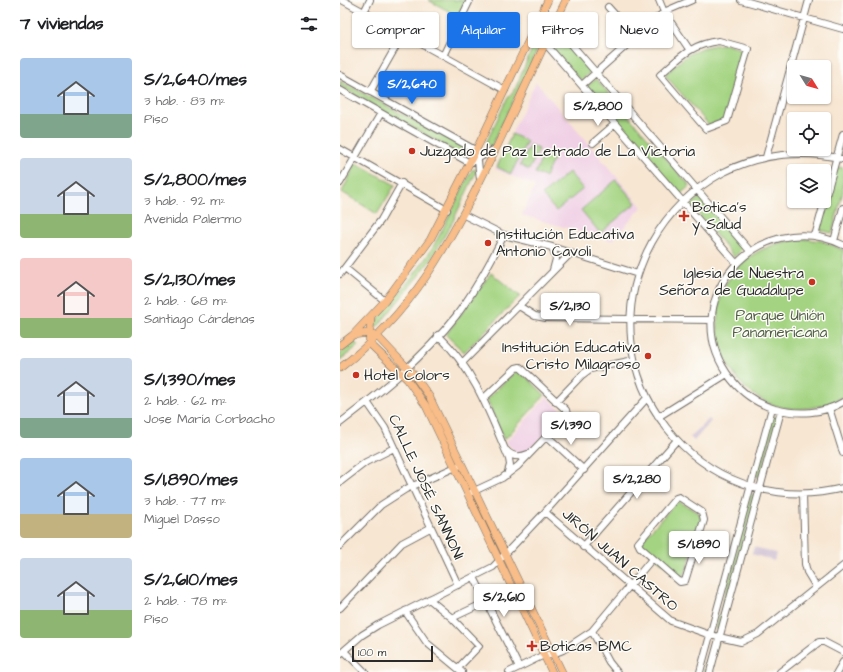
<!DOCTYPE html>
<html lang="es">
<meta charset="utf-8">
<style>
:root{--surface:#fff;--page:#f2f2f2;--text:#202124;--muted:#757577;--accent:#1a73e8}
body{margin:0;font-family:"Architects Daughter",sans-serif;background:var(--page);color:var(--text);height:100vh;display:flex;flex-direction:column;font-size:15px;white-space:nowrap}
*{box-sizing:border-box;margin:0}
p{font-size:13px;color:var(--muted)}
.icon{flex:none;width:22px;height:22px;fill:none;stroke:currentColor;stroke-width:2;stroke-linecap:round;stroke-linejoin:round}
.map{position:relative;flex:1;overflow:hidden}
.side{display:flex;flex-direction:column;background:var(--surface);width:340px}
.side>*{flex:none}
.top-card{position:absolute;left:12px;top:12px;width:380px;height:36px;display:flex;gap:8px}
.needle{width:26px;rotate:127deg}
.buttons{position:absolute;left:447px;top:60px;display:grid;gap:8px}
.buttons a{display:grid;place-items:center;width:44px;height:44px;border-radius:4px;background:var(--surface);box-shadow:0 1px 3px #0004;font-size:20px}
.scale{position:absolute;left:12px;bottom:10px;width:81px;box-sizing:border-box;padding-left:4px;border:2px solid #2b2b2b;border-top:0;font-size:11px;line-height:14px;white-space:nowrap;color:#2b2b2b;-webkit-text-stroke:3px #fdfcf7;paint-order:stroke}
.price{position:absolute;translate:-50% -34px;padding:0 9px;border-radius:4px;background:#fff;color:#222;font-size:13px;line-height:26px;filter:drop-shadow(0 1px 2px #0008)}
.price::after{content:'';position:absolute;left:50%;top:24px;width:12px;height:9px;margin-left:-6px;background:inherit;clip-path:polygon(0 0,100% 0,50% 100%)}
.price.on{background:var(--accent);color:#fff}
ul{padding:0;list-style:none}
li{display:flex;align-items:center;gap:12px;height:100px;padding:0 20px}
li span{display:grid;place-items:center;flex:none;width:112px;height:80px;border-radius:4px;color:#555}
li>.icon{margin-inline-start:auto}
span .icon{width:48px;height:48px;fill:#fffc;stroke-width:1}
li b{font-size:17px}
h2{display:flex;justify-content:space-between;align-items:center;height:48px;padding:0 20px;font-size:17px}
.tag{padding:0 14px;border-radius:4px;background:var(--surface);box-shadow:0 1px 3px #0004;font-size:14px;line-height:36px}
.tag.on{background:var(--accent);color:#fff}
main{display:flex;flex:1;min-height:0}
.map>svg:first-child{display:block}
.built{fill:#f0d0e5}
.industrial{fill:#cebed2}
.green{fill:#a4d482;stroke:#688056}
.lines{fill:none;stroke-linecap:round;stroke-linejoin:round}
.minor-casing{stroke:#726c65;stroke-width:8}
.major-casing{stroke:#726c65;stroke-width:8}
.minor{stroke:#fff;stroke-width:6}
.major{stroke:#f8bd88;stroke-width:7}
.poi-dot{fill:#c8321e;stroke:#fdfcf7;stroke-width:1.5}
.labels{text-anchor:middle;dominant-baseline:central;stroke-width:3;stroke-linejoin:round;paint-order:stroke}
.poi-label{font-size:15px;fill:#2b2b2b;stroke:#fdfcf7;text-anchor:start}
.park-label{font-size:15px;fill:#4f5e45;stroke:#fdfcf7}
.street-label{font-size:15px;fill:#2b2b2b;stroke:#fdfcf7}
</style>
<main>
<section class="side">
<h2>7 viviendas<svg class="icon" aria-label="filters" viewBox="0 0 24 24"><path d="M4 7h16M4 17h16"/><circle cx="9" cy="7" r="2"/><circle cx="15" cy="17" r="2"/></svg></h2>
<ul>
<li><span style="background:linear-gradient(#a9c7e8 70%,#7fa58c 0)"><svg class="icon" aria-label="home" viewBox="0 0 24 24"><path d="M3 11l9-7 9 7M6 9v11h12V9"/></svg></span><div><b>S/2,640/mes</b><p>3 hab. · 83 m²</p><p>Piso</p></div></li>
<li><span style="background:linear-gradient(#c9d6e8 70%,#8fb573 0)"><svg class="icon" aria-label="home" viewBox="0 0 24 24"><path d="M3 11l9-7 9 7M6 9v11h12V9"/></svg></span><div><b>S/2,800/mes</b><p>3 hab. · 92 m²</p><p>Avenida Palermo</p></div></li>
<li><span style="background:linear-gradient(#f6c9c9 75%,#8fb573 0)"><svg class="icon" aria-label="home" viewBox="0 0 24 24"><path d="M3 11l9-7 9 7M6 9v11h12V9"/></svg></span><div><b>S/2,130/mes</b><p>2 hab. · 68 m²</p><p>Santiago Cárdenas</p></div></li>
<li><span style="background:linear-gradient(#c9d6e8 75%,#7fa58c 0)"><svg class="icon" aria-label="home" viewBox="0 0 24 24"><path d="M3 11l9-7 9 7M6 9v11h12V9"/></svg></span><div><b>S/1,390/mes</b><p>2 hab. · 62 m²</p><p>Jose María Corbacho</p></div></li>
<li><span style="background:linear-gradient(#a9c7e8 70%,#c2b280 0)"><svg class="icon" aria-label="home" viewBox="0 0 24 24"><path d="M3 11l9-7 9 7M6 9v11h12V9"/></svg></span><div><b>S/1,890/mes</b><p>3 hab. · 77 m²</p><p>Miguel Dasso</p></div></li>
<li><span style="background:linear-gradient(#c9d6e8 65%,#8fb573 0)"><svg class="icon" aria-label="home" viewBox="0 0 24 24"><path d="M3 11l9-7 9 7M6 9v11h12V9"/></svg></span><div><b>S/2,610/mes</b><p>2 hab. · 78 m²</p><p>Piso</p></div></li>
</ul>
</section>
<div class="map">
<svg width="503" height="672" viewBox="0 0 503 672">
<rect width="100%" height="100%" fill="#fdfcf7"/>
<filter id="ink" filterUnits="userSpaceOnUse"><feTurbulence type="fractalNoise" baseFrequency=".025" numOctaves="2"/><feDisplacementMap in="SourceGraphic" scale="8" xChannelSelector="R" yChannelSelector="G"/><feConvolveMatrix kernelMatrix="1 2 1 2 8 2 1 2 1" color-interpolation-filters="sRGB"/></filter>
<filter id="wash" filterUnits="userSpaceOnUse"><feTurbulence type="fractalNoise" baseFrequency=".012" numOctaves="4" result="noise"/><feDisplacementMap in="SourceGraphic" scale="16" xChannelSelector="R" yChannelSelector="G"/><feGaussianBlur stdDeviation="0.9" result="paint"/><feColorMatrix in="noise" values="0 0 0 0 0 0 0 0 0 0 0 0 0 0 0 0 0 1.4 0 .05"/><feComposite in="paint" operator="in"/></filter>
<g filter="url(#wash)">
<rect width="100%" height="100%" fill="#f7e6d2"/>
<path class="built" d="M 196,82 L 302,207 L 272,241 L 182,215 L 195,186 L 155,169 Z
M 207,397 L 224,413 L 188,452 L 180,453 L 175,452 L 166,442 Z"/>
<path class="industrial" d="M 369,419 L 371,421 L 354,441 L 350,437 Z
M 414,547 L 436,553 L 434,561 L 412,554 Z"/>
<path class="green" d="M 88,0 L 126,0 L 118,16 Z
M 218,33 L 251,71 L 241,81 L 211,47 Z
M 194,44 L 199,46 L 151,147 L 146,143 L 166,101 L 176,87 Z
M 384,44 L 405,50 L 385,119 L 369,125 L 325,75 C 347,55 353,47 384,44 Z
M 256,79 L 350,186 L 340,194 L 246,87 Z
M 0,81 L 125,148 L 126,154 L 120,154 L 0,86 Z
M 172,134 L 187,141 L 171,174 L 157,167 Z
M 190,145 L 199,149 L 189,170 L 180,165 Z
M 205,152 L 215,156 L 205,177 L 195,173 Z
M 16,163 L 55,185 L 37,214 L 2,192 Z
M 497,167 L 503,168 L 503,192 L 492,233 L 480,230 Z
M 136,169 L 136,172 L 113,221 L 90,261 L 39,325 L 34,328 L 34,325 C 53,299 77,274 93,247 C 107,222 119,195 132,170 Z
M 229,172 L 243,189 L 216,211 L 202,195 Z
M 276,180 L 296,203 L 260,233 L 241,210 Z
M 360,197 L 403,248 L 394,257 L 351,205 Z
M 465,239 L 482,241 L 503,250 L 503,397 C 378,460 315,250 465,239 Z
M 151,273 L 180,296 L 124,352 L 106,335 Z
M 15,342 L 18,346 L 0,360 L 0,354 Z
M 178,369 L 205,395 L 164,440 L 147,399 Z
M 435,416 L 437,418 L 420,477 L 416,476 L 432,417 Z
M 411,494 L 416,495 L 379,630 L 376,629 Z
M 338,501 L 359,513 L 361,521 L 345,574 L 339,577 L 303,547 L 302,540 Z
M 372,642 L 377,643 L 369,672 L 364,672 Z"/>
</g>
<g filter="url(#ink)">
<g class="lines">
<g class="minor-casing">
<path id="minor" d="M 2,0 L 165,90
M 319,0 L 324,12 L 349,49
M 401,0 L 503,29
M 205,6 L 204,42 L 396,263
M 268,7 L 296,38
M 24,12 L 30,0
M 191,36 L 212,25 L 220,31 L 410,251
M 379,41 L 408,49 L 387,121 L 366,129 L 320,75 C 339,58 351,44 379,41 Z
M 103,56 L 130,0
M 0,75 L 137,151 L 140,180
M 242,85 L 324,12 L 352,0
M 0,90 L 130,163 L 155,149
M 30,92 L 63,34
M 253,143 L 275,124
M 0,149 L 107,210
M 426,157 L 469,0
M 503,159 C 462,149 419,154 382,173 C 353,189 328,213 312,242 C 240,373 359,524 503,488
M 0,183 L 41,113
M 124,215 L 164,235 L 212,247 L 298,274
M 475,236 L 503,134
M 494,241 L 503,208
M 503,245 C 417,204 332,303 391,379 C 402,393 418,404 435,409 C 458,415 483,414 503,402
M 212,247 L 216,259 L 213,270
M 5,268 L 45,301
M 0,274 L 41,220 L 62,183
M 179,306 L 195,316 L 206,318 L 372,320
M 98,335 C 134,369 150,414 169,459 L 170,465 L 167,475
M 123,362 L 231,253
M 27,402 L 45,428 L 118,585
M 216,402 L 242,375 L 250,369 L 294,360
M 489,408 L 503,453
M 318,417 L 387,374
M 0,423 C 42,391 83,358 116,316 C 135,291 150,263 164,235
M 207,436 L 244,470
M 166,450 C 172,457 179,458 188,454
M 0,482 L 26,462 L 54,448
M 132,492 L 162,478 L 178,466 L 227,415 L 226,410 L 180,367 L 176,368 L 143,399
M 463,494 L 465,564 L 467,572 L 476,587
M 339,497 L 362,512 L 364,520 L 345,581 L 340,582 L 300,547 L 298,543 L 336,498 Z
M 205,512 L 331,621 L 370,635 L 401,642 L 418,634 L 503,566
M 0,546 L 41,505 L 66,489 L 118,466
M 243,547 L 337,440
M 134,577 L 179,667
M 89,599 L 112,618 L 139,646 L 118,668
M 0,608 L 62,543 L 90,528
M 65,611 L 87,643 L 122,672
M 112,618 L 146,602
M 252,631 L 269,662 L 277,672
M 4,651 L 25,672
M 0,654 L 22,635 L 38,625 L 153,567 L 205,512 L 307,398
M 169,672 L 204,655 L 213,654 L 223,650 L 252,631 L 312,559
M 360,672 L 432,408
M 370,672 L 441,411
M 440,672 L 479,642 L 484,642 L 503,652
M 497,672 L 503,662"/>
</g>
<g class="major-casing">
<path id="major" d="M 31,318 L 29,343 L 67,379 L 86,406 L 212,672
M 13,335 L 29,333 L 36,335 L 74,375 L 89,396 L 222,672
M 0,345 L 13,335 L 45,301 L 90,240 L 139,144 L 208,0
M 0,368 C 72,313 108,246 147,167 C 174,112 199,55 226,0"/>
</g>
<use href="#minor" class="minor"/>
<use href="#major" class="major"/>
</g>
</g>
<g class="poi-dot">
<circle cx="72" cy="151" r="4"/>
<path d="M342 210h4v4h4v4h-4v4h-4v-4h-4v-4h4z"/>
<circle cx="148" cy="243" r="4"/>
<circle cx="472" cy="282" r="4"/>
<circle cx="308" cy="356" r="4"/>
<circle cx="16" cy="375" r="4"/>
<path d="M190 640h4v4h4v4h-4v4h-4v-4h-4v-4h4z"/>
</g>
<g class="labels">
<g class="poi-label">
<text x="80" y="151">Juzgado de Paz Letrado de La Victoria</text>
<text x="352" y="207">Botica's<tspan x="352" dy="17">y Salud</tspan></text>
<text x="156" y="234">Institución Educativa<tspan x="156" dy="17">Antonio Cavoli</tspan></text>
<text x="464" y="273" text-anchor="end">Iglesia de Nuestra<tspan x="464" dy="17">Señora de Guadalupe</tspan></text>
<text x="300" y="347" text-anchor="end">Institución Educativa<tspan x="300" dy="17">Cristo Milagroso</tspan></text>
<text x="24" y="375">Hotel Colors</text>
<text x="200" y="646">Boticas BMC</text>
</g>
<g class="park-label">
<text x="440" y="315">Parque Unión<tspan x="440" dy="17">Panamericana</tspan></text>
</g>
<g class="street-label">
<text transform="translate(86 487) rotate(65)">CALLE JOSÉ SANNONI</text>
<text transform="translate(280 560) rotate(41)">JIRÓN JUAN CASTRO</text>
</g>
</g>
</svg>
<div class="buttons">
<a><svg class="needle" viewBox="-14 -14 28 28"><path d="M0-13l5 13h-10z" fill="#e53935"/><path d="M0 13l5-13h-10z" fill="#757577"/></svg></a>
<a><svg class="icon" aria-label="locate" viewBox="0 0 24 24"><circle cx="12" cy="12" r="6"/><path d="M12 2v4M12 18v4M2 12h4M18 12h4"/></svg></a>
<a><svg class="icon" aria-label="layers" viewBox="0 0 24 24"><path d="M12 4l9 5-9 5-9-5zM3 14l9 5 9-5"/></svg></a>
</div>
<div class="scale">100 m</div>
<b class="price on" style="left:72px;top:105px">S/2,640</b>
<b class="price" style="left:258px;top:127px">S/2,800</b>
<b class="price" style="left:230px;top:327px">S/2,130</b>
<b class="price" style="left:231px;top:446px">S/1,390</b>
<b class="price" style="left:297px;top:500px">S/2,280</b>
<b class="price" style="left:359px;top:565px">S/1,890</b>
<b class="price" style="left:164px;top:618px">S/2,610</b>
<div class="top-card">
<a class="tag">Comprar</a>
<a class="tag on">Alquilar</a>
<a class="tag">Filtros</a>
<a class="tag">Nuevo</a>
</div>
</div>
</main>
